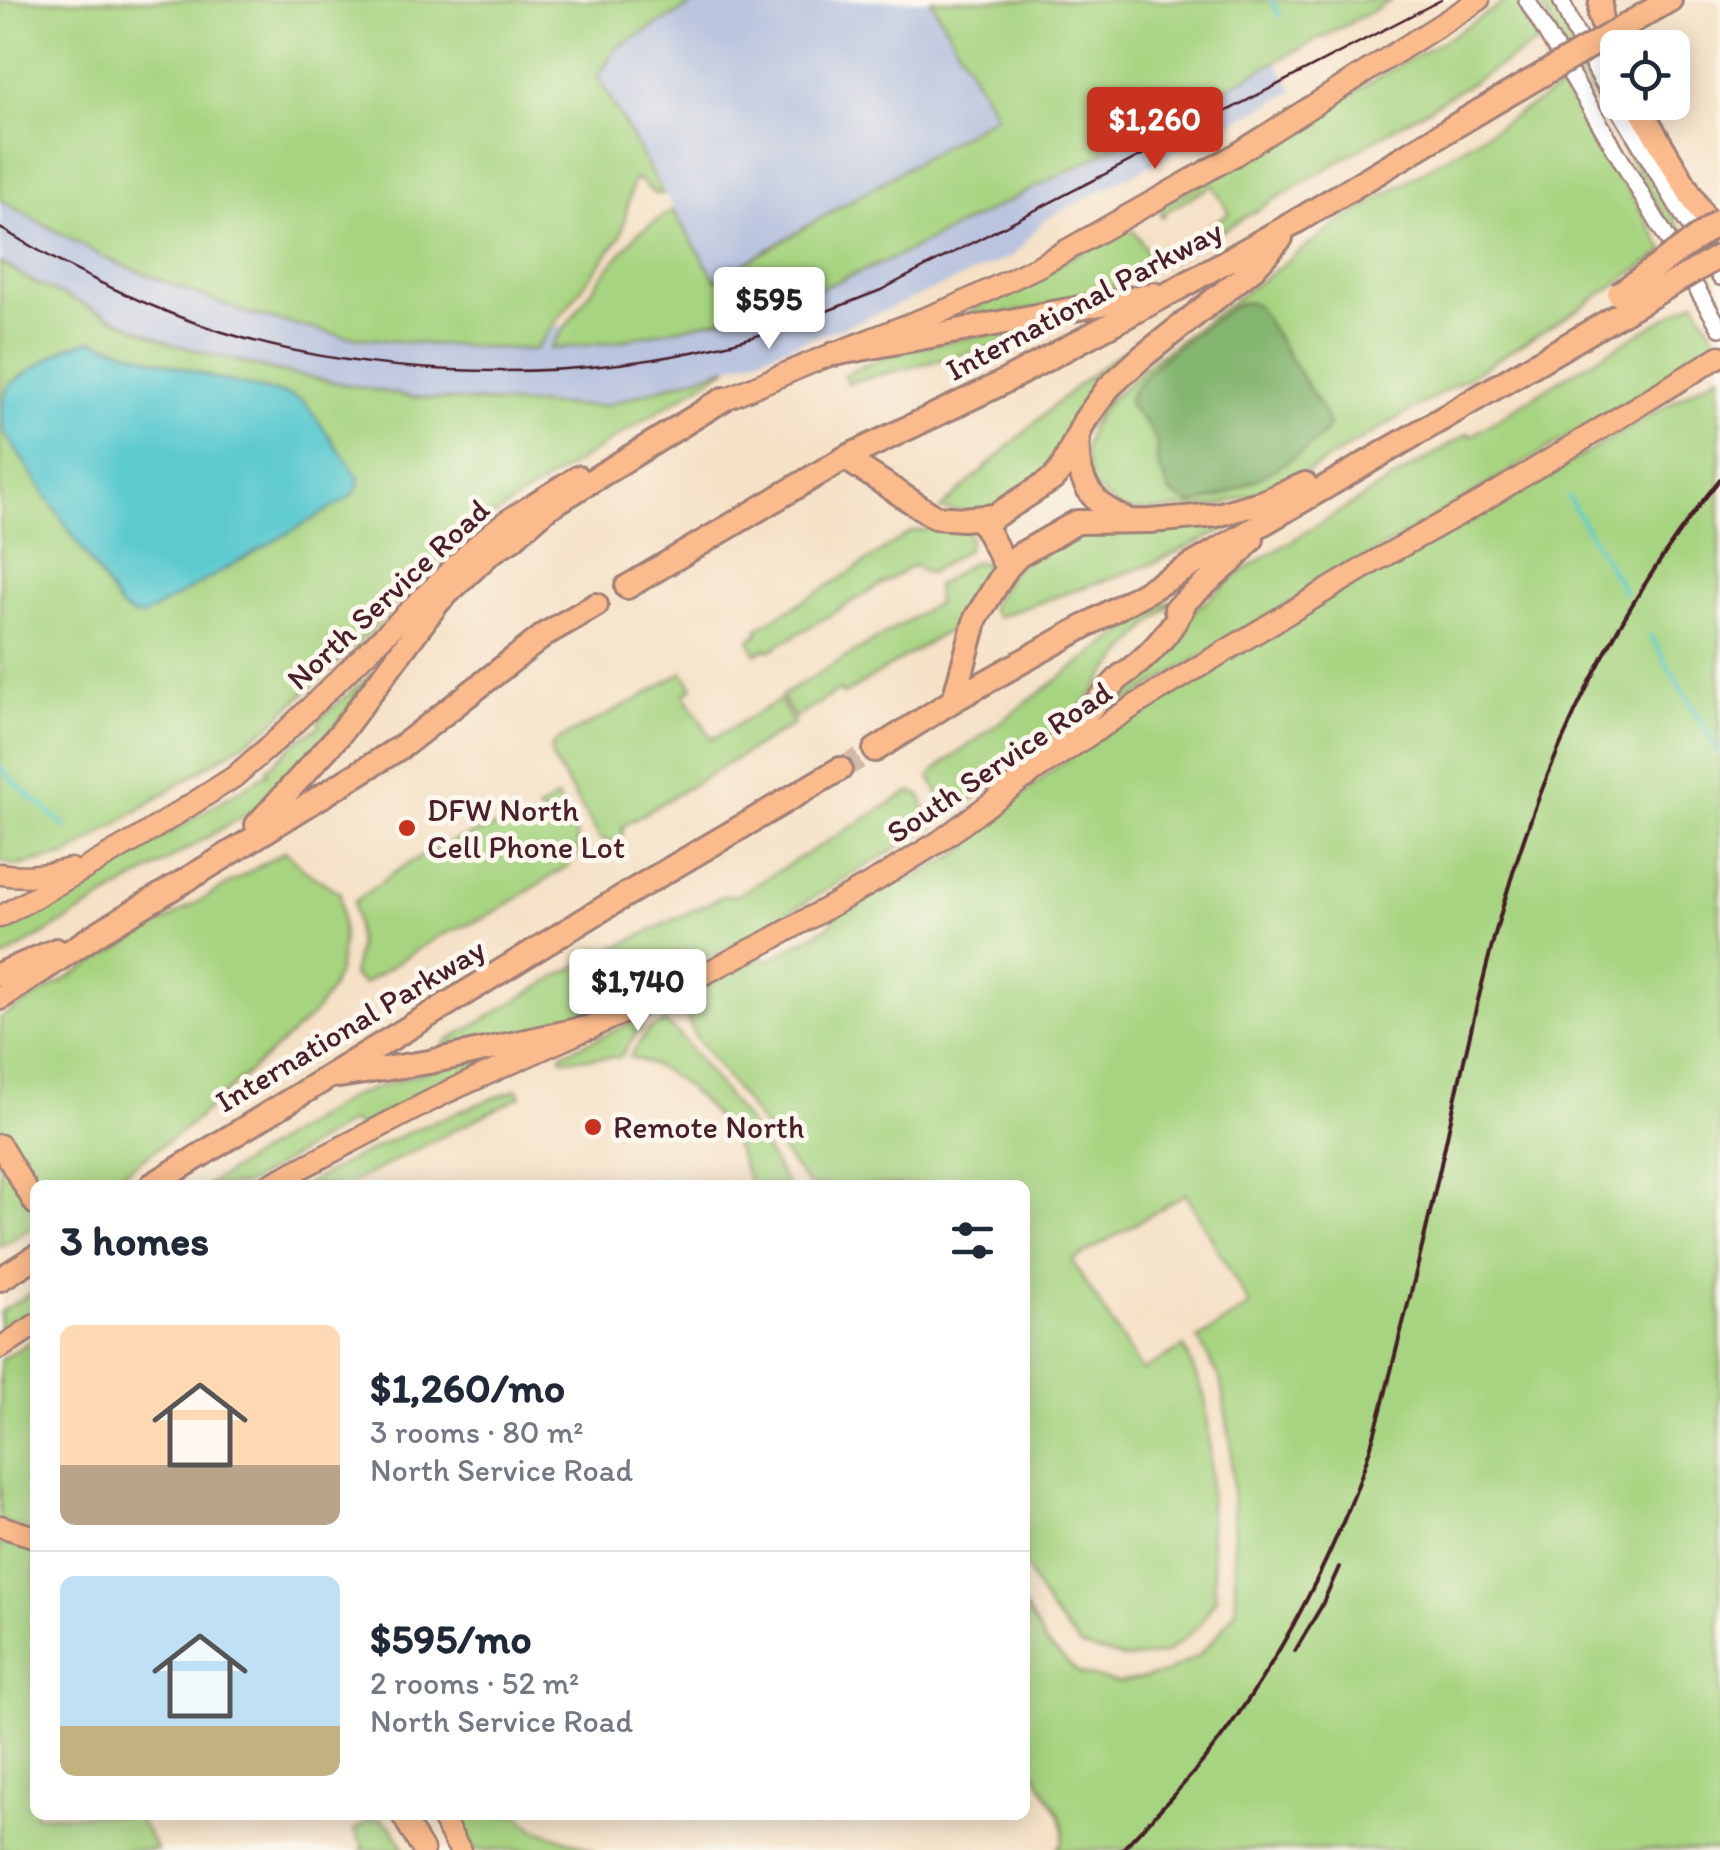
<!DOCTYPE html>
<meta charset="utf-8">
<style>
:root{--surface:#fff;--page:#f6f6f7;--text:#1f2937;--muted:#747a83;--line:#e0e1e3;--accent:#c8321e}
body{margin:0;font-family:Itim,sans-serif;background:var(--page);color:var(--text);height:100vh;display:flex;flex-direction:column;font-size:38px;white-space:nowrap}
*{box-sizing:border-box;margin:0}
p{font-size:32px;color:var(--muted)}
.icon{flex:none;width:55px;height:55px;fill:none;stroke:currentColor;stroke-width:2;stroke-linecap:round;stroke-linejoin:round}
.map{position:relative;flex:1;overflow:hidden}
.sheet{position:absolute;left:30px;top:1180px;width:1000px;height:640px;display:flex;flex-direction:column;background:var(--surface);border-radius:15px;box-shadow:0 5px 25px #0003}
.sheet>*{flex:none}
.tools{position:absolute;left:1600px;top:30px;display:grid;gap:20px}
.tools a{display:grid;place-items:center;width:90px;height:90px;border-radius:15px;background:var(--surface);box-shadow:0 5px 25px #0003;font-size:50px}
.price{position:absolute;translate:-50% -85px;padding:0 22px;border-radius:10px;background:#fff;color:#222;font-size:32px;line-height:65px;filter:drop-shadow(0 2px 5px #0008)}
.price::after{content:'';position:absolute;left:50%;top:60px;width:30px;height:22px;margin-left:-15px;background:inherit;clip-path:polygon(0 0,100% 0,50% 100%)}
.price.current{background:var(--accent);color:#fff}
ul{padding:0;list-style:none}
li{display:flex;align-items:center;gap:30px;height:250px;padding:0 30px}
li+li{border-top:2px solid var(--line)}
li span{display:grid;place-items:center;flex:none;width:280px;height:200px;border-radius:15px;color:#555}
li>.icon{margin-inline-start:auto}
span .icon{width:120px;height:120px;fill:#fffc;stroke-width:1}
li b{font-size:42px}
h2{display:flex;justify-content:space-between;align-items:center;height:120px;padding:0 30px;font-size:42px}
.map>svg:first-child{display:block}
.industrial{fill:#bac4de}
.green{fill:#a7d481;stroke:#787a56;stroke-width:2.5}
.forest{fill:#85b66f;stroke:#686a4d;stroke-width:2.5}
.water{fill:#5dcad0;stroke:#54747e;stroke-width:2.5}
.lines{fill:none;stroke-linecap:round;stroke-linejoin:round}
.stream{stroke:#5dcad0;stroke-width:4}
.highway-tunnel{stroke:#d3baa7;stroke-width:22;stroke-dasharray:22 11;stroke-linecap:butt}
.minor-casing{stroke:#a08078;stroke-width:20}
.major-casing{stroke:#a08078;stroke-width:25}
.highway-casing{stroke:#a08078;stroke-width:28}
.minor{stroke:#fff;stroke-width:15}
.major{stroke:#fbbb8c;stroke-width:20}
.highway{stroke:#fbbb8c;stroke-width:22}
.tram{stroke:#4a1f2b;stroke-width:2.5}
.rail{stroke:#4a1f2b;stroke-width:4}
.highway-bridge-casing{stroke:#a08078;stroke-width:28;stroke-linecap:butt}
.highway-bridge{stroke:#fbbb8c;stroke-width:22}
.poi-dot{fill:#c8321e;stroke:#fbf7ec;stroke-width:4}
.labels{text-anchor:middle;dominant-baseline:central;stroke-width:10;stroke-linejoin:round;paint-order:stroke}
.street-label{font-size:32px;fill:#4a1f2b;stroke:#fbf7ec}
.poi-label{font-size:32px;fill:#4a1f2b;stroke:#fbf7ec;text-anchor:start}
</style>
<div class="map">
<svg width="1720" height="1850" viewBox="0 0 1720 1850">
<rect width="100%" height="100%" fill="#fbf7ec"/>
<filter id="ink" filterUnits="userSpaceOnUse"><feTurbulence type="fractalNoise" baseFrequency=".01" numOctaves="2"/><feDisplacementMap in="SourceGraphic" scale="20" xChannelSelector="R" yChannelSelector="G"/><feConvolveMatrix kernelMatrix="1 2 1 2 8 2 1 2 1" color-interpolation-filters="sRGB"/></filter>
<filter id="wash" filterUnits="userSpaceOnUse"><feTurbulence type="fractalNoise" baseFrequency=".0048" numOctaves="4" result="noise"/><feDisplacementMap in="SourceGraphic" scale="40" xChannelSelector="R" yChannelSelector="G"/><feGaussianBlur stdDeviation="2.25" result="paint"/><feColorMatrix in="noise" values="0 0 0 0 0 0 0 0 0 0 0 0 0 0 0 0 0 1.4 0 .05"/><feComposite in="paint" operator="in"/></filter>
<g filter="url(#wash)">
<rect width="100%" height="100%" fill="#f5e1c6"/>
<path class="industrial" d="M 701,0 L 931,0 L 996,114 L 715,280 L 598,77 L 616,48 Z
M 1277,62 L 1294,91 L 1044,220 L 1013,256 L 860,321 L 729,367 L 603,406 L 510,404 L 411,397 L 276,371 L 172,344 L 33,282 L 0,262 L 0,175 L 548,328 L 699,307 L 1036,181 L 1067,174 Z"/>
<path class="green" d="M 0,0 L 701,0 L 616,48 L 598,77 L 663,194 L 654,194 L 639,179 L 633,181 L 621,236 L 535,350 L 425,344 L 343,336 L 243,312 L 105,258 L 0,200 Z
M 931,0 L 1393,0 L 1086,162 L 894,258 L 806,294 L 747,313 L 615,342 L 551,349 L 556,340 L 601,277 L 638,233 L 673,210 L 716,280 L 996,115 Z
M 1508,0 L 1516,0 L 1541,41 L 1173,260 L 1103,291 L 1047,307 L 965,320 L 964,315 L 1124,229 L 1135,232 L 1150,256 L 1164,248 L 1175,247 L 1229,213 L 1213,185 L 1166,212 L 1164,217 L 1161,217 L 1160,211 L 1162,206 L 1387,72 L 1453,35 Z
M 1537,0 L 1552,0 L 1569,39 L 1720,295 L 1720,312 Z
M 1566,85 L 1665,251 L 1579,309 L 1472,375 L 1289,482 L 1218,506 L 1136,511 L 1118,507 L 1092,485 L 1084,451 L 1091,427 L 1103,407 L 1149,363 L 1314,241 L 1353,214 Z
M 0,262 L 33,282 L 172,344 L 276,371 L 411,397 L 510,404 L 603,406 L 729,367 L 518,499 L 444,552 L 371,631 L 267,728 L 68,855 L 17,866 L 0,861 Z
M 1695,301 L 1716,338 L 1713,350 L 1102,716 L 1100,712 L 1183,620 L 1242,571 L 1469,433 L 1471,436 L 1568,375 Z
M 1193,306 L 1143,351 L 1053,470 L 982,513 L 940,509 L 1069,392 L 1110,360 Z
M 1056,322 L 1057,326 L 1021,340 L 847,383 L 844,375 L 881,358 L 915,347 Z
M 1720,374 L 1720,1850 L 1056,1850 L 1062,1842 L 1064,1831 L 1060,1816 L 1025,1756 L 1025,1607 L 1046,1644 L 1080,1674 L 1118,1683 L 1163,1674 L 1199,1655 L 1215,1638 L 1236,1610 L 1231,1444 L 1220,1378 L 1198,1339 L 1250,1306 L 1186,1194 L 1072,1261 L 1142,1371 L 1184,1347 L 1205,1397 L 1210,1444 L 1210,1534 L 1216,1598 L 1199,1626 L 1165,1654 L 1127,1659 L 1081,1647 L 1050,1611 L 1025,1567 L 1025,1185 L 808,1185 L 695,1036 L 686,1015 L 689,1004 L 686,996 L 761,957 L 770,960 L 829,926 L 835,915 L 897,880 L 911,880 L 969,847 L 977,832 L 1050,772 L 1093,741 L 1354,583 L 1465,524 Z
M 1244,513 L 1248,519 L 1152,564 L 997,617 L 990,608 L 1013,568 L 1085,525 Z
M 939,527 C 950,528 962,525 970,536 L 968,549 L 929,573 L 922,571 L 914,565 L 769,651 L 766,648 L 756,654 L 749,640 L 758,634 L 758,628 L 848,574 L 910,532 Z
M 973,562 L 982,562 L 991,574 L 965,620 L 843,695 L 840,690 L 795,718 L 781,696 L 937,603 L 936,586 Z
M 1171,601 L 1173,603 L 1153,621 L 1105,675 L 1089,699 L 1065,722 L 1001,779 L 926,831 L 747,937 L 641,991 L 566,1020 L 531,1031 L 447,1049 L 444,1043 L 563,973 L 723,896 L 738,895 L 906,794 L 910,792 C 921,794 925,799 923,810 L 926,811 L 941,803 L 942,801 L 930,777 L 934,771 L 1133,624 Z
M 377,670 L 319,747 L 260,806 L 0,960 L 0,926 L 135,853 L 268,773 L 266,769 L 300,739 L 320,726 L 318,720 Z
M 683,672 L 693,688 L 684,694 L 712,739 L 780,700 L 794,724 L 622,827 L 623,835 L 612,841 L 601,840 L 553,760 C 549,751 551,744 560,739 L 638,699 Z
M 557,798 L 576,833 L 578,853 L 569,865 L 500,909 L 482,919 L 439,936 L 363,984 L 352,976 L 358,947 L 354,902 C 371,890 388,876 406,865 C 447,839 498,823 546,818 L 538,810 Z
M 285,851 L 306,871 L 340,893 L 343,941 L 338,972 L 330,991 L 312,1016 L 186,1128 L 128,1169 L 102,1185 L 35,1185 L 35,1225 L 0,1247 L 0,1018 Z
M 636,1021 L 641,1024 L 641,1027 L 620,1057 L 562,1059 L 561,1054 Z
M 665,1022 L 680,1036 L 754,1131 L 787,1185 L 750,1185 C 745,1171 740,1154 732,1141 C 710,1104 673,1068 630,1057 L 648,1030 Z
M 524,1050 L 422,1093 L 357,1128 L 352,1121 L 246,1185 L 207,1185 L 352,1096 L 441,1066 Z
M 518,1089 L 521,1096 L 347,1185 L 305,1185 C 373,1145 445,1116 518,1089 Z
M 35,1291 L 35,1314 L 0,1339 L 0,1312 Z
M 35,1339 L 35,1532 L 0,1521 L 0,1360 Z
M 0,1543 L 35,1549 L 35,1815 L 136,1815 L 157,1850 L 0,1850 Z
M 454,1815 L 518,1815 L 535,1829 L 593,1850 L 475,1850 Z
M 381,1819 L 391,1826 L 405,1850 L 361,1850 L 364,1847 L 354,1830 L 371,1820 Z"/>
<path class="forest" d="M 1247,302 L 1257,305 L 1325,414 L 1329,426 C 1317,449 1254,481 1229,493 C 1217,499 1203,501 1190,504 L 1170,493 L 1157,462 L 1157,443 L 1147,425 L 1128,404 C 1133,371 1208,325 1235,305 Z"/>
<path class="water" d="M 92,340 L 218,379 L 289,395 L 304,401 L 358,476 C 362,487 353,494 346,500 L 145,615 C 136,619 128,613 121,608 L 4,432 C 0,415 0,397 11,383 L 66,348 Z"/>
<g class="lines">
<path class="stream" d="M 1271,0 L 1280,16
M 1568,497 L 1624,592
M 1650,635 L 1720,754
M 0,767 L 13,781 L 66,827"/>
</g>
</g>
<g filter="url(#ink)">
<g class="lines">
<path class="highway-tunnel" d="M 840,769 L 875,750"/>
<g class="minor-casing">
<path id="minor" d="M 1527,0 L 1720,328
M 1561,0 L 1574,30 L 1600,77 L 1720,277"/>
</g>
<g class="major-casing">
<path id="major" d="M 709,406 L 815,361 L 956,306 L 1039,266 L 1235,155 L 1479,0
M 0,874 C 25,878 46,875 71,869
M 0,917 L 139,838 L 234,777 L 280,737 L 480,542 L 505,522 L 578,476
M 0,1145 L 35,1204
M 269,1185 L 447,1092 L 665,994 L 772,939 L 877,880 L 940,841 L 1027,776 L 1137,704 L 1377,560 L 1474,506 L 1720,356
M 0,1348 L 35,1325
M 0,1526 L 35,1537
M 402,1815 L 423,1850
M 440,1815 L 460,1850"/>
</g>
<g class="highway-casing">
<path id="highway" d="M 1601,0 L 1600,16 L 1618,71
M 1647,13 L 1670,0
M 1636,102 L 1703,216 L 1720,235
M 834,354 L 1154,294
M 1078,439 C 1075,476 1090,505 1126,519
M 845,458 L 935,517 L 963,519 L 995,516 L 1053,479 L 1062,468 L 1085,420 L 1109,387 L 1142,357 L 1254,268 L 1281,238
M 977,518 L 985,527 L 1007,568
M 627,587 L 845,458 L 998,385 L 1177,289 L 1297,221 L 1480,111
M 1176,609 L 1230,563 L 1252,539
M 954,700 L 976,618 L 1007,568 L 1018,556 L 1077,522 L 1151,521 L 1217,515 L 1263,502 L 1305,484
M 875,750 L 954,700 L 1165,581 L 1624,312
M 1027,776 L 1121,676 C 1147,659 1174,630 1186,600
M 257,825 L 339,735 L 439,601 L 490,553 L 512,539 L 546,509 L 724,399
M 0,974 L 56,950
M 0,998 L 98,933 L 219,860 L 404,745 L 547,633 L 596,605
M 339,1076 L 429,1062 L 591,1027
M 152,1185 L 622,897 L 840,769
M 0,1279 L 35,1257"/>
</g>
<use href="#minor" class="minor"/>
<use href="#major" class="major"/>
<use href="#highway" class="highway"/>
<path class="tram" d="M 0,228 C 56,262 115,292 177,316 C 341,380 561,387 731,343 C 782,330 832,309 881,290 L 1441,0"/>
<path class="rail" d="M 1295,1651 L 1321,1607 L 1339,1567
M 1122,1850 C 1146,1824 1171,1799 1194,1772 C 1261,1692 1312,1598 1351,1503 C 1376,1441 1389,1376 1406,1312 C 1447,1156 1472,991 1524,839 C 1568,710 1634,585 1720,479"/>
<g class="highway-bridge-casing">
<path id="highway-bridge" d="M 1480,111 L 1647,13
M 1619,294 L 1720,221
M 1624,312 L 1720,256"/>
</g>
<use href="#highway-bridge" class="highway-bridge"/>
</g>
</g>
<g class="poi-dot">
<circle cx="407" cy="828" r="10"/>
<circle cx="593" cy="1127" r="10"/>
</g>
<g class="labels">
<g class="street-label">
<text transform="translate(1084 300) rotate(-28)">International Parkway</text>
<text transform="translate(388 594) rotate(-43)">North Service Road</text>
<text transform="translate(999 762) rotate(-34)">South Service Road</text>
<text transform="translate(350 1025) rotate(-31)">International Parkway</text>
</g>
<g class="poi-label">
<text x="427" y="810">DFW North<tspan x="427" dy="37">Cell Phone Lot</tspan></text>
<text x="613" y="1127">Remote North</text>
</g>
</g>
</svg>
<div class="tools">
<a><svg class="icon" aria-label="locate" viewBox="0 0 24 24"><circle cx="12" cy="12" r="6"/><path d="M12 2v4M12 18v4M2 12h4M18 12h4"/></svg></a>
</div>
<b class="price current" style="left:1155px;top:172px">$1,260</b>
<b class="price" style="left:769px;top:352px">$595</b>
<b class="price" style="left:638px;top:1034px">$1,740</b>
<section class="sheet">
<h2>3 homes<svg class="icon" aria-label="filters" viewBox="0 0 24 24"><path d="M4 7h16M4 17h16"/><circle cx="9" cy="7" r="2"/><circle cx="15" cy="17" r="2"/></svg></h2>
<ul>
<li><span style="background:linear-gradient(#ffd9b3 70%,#b9a48a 0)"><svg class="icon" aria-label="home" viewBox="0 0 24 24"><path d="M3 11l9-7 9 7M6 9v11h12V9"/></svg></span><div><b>$1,260/mo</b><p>3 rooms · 80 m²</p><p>North Service Road</p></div></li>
<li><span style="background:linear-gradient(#bfe0f5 75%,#c2b280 0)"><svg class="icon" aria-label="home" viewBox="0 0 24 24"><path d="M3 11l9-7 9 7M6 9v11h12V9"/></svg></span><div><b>$595/mo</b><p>2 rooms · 52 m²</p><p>North Service Road</p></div></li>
</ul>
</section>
</div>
